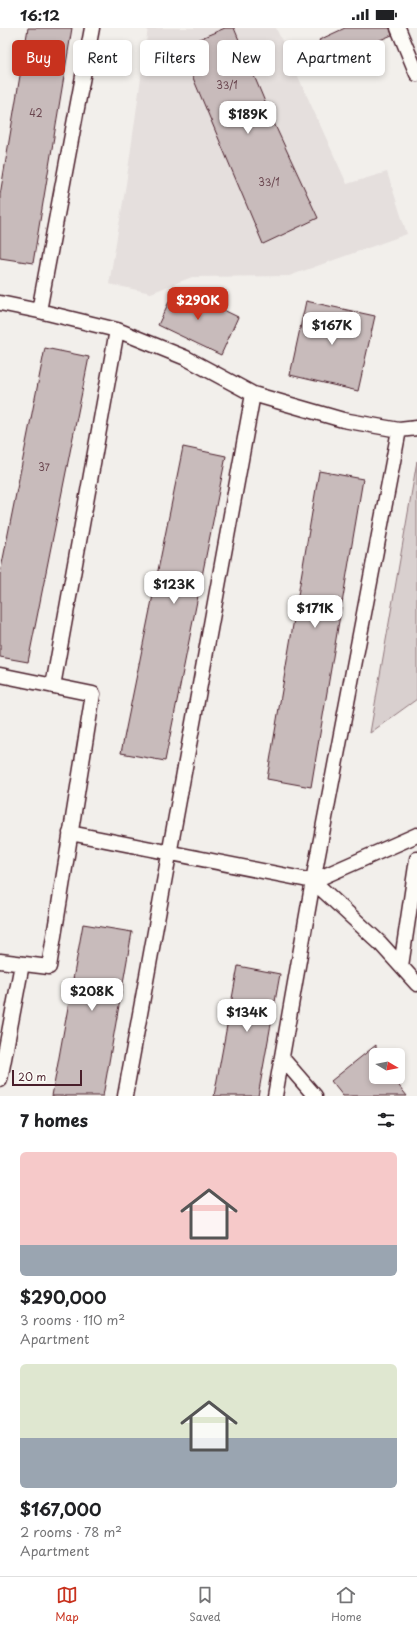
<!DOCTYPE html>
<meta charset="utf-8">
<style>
:root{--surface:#fff;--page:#f2f2f2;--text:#202124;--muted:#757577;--line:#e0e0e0;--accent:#c8321e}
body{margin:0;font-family:"Playpen Sans",sans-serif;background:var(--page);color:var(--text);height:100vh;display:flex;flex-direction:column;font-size:15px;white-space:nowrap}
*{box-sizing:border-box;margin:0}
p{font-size:13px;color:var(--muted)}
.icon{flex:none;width:22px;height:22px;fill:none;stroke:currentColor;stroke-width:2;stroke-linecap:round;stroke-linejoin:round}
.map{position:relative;height:1068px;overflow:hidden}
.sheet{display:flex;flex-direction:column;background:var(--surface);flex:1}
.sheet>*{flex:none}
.hud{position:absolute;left:12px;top:12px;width:393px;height:36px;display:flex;gap:8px}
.needle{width:26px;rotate:100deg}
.fabs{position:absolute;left:369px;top:1020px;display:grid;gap:8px}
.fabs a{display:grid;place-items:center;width:36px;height:36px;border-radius:6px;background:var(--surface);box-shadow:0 2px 6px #0003;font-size:20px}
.scale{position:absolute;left:12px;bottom:10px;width:70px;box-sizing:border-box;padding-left:4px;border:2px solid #4a1f2b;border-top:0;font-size:11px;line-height:14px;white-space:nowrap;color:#4a1f2b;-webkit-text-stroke:3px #fdfcf7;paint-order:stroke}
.price{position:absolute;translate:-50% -34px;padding:0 9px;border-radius:8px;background:#fff;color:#222;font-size:13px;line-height:26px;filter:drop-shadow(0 1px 2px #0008)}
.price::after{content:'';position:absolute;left:50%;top:24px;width:12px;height:9px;margin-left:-6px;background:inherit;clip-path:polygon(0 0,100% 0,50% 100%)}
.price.current{background:var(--accent);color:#fff}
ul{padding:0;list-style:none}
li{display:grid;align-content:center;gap:8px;height:212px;padding:0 20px}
li span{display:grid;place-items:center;height:124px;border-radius:6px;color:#555}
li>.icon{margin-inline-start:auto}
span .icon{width:72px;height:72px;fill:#fffc;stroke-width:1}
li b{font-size:17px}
h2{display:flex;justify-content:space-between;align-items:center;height:48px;padding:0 20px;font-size:17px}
.tag{padding:0 14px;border-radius:6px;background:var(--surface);box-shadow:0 2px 6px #0003;font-size:14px;line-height:36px}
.tag.current{background:var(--accent);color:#fff}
.status{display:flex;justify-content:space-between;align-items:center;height:28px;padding:0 20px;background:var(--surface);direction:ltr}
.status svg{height:11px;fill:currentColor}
.menu{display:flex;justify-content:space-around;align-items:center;height:56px;border-top:1px solid var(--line);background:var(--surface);font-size:11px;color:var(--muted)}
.menu a{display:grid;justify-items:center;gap:2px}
.menu .current{color:var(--accent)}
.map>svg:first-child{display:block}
.built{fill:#e5dfdd}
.green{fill:#d9d0cf;stroke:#92787d}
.building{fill:#c8bbbb;stroke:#4a1f2b}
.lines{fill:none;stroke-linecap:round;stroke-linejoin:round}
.lane-casing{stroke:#4a1f2b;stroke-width:17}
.lane{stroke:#fdfcf7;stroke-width:14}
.labels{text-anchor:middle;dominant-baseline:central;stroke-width:3;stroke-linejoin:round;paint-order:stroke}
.number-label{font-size:10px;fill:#6a464f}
</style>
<div class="status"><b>16:12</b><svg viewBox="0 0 49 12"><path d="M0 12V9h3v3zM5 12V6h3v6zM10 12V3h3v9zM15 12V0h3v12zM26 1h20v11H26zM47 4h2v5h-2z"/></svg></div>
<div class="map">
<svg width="417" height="1068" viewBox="0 0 417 1068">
<rect width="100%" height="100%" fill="#f2efeb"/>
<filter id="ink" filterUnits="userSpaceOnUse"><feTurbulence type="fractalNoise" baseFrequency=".025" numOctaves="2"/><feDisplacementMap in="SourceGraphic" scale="8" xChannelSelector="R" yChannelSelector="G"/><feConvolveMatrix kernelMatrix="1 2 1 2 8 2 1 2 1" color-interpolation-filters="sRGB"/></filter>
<g filter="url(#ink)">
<path class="built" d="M 148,0 L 276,0 L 347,156 L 387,144 L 407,206 L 289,248 L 192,249 L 151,265 L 109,256 L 126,156 Z"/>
<path class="green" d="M 417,433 L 417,671 L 370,705 Z"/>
<path class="building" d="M 28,0 L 72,0 L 33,235 L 0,230 L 0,167 Z
M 225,0 L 234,0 L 273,93 L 318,190 L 263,216 L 180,19 Z
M 345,0 L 390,0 L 392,7 L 329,33 L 319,12 Z
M 176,259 L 238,289 L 221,327 L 158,297 Z
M 306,273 L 375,288 L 358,363 L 290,347 Z
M 45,320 L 89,329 L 28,634 L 0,629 L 0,546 Z
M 183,419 L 226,428 L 165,733 L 121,725 Z
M 319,443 L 363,451 L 311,759 L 267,751 Z
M 83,896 L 132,904 L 103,1068 L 52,1068 Z
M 238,938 L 280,946 L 258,1068 L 214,1068 Z
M 376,1017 L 376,1049 L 392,1049 L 407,1068 L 343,1068 L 331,1053 Z"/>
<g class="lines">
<g class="lane-casing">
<path id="lane" d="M 398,0 L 417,46
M 0,275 L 39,283 L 117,302 L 186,330 L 253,366 L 343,392 L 399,402 L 417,400
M 39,283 L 92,0
M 0,647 L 93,666 L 49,939 L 0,933
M 53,658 L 117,302
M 70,805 L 313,853 L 380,915 L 417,956
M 313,853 L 417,807
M 401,938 L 417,831
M 282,1030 L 315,1068
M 0,1052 L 22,936
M 125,1068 L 253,366
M 275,1068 L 313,853 L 399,402"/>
</g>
<use href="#lane" class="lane"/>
</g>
</g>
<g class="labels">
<g class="number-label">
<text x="227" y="56">33/1</text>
<text x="36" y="84">42</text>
<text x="269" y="153">33/1</text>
<text x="44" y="438">37</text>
</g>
</g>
</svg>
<div class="fabs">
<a><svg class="needle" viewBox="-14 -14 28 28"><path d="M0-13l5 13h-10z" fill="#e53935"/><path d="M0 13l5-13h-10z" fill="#757577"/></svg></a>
</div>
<div class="scale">20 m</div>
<b class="price" style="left:248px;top:107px">$189K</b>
<b class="price current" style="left:198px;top:293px">$290K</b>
<b class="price" style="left:332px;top:318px">$167K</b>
<b class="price" style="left:174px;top:577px">$123K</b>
<b class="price" style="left:315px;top:601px">$171K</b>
<b class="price" style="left:92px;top:984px">$208K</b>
<b class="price" style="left:247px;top:1005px">$134K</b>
<div class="hud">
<a class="tag current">Buy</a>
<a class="tag">Rent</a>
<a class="tag">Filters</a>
<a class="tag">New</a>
<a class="tag">Apartment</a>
</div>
</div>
<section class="sheet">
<h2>7 homes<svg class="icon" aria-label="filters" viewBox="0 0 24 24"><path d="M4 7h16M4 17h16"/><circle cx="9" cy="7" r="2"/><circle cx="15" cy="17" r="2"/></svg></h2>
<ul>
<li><span style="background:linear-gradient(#f6c9c9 75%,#9aa5b1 0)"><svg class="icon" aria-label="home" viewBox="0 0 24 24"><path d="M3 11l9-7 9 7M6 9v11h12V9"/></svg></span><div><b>$290,000</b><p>3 rooms · 110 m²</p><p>Apartment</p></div></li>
<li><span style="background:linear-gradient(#dfe7d0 60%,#9aa5b1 0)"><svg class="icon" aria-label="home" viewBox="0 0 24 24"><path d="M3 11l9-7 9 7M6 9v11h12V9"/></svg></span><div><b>$167,000</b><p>2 rooms · 78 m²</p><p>Apartment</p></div></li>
</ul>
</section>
<nav class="menu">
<a class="current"><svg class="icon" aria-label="map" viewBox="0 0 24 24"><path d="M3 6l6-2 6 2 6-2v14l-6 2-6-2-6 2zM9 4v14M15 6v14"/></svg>Map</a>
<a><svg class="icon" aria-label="saved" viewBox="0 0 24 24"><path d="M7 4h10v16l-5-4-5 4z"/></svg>Saved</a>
<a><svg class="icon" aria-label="home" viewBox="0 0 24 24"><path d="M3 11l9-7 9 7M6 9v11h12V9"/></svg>Home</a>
</nav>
